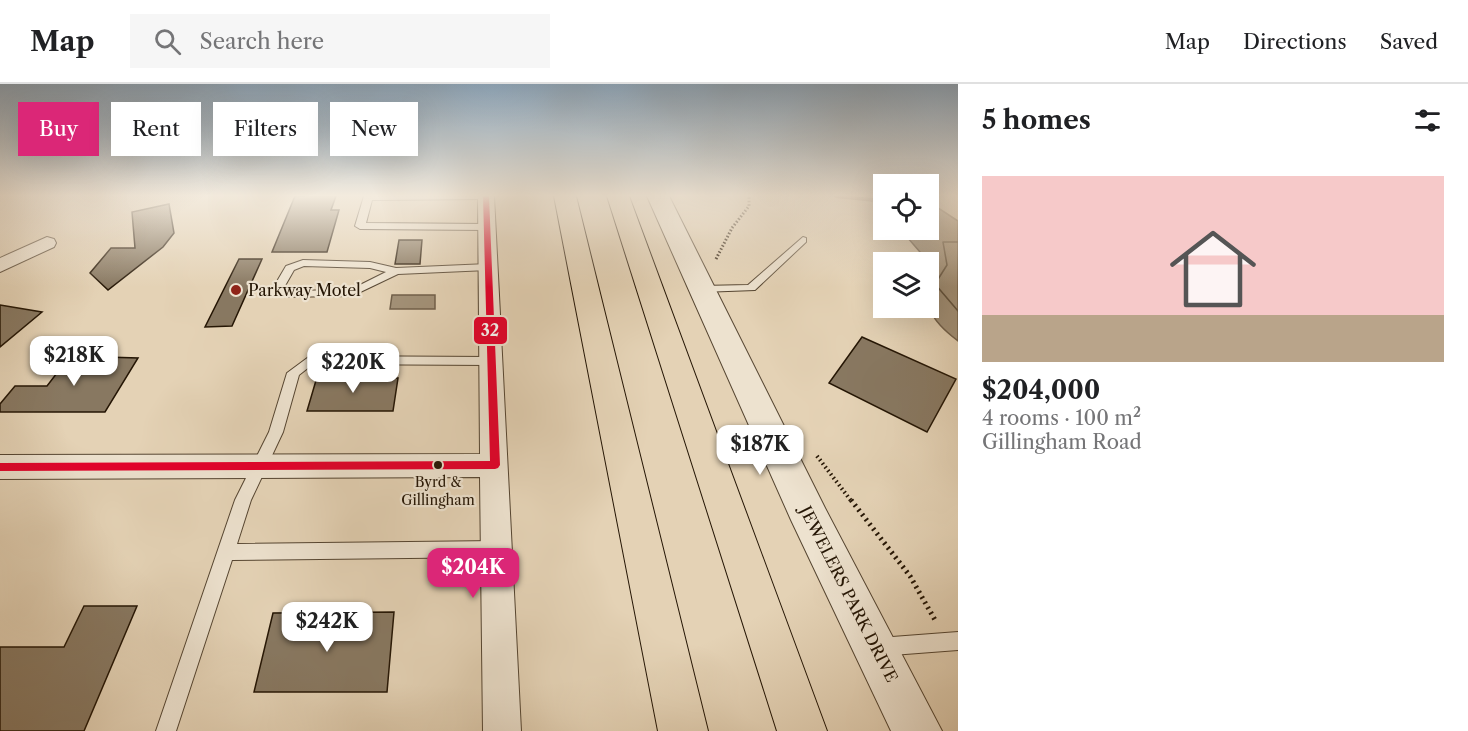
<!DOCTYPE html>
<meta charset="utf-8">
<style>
:root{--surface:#fff;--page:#f6f6f6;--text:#202124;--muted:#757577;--line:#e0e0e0;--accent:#db2777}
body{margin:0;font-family:"Libre Caslon Text",serif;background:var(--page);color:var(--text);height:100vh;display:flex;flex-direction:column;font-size:22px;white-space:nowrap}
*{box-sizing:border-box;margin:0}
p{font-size:20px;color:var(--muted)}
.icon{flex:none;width:33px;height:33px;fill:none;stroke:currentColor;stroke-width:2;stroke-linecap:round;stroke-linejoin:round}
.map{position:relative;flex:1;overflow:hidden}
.drawer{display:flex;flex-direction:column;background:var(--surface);width:510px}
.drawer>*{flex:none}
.hud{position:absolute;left:18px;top:18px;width:570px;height:54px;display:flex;gap:12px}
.tools{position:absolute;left:873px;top:90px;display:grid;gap:12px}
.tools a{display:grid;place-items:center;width:66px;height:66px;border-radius:0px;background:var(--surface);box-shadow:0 6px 24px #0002;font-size:30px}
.price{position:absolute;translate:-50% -51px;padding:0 14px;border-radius:12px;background:#fff;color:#222;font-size:20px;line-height:39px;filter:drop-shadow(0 2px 3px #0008)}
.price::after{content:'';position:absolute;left:50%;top:36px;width:18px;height:14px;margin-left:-9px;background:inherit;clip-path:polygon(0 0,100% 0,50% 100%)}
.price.active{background:var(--accent);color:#fff}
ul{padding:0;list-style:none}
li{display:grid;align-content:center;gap:12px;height:318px;padding:0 24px}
li span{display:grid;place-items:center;height:186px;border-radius:0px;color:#555}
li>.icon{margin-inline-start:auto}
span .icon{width:108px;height:108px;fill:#fffc;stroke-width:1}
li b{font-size:26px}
h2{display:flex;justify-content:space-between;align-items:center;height:72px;padding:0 24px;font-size:26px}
.pill{padding:0 21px;border-radius:0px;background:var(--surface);box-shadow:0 6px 24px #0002;font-size:21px;line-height:54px}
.pill.active{background:var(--accent);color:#fff}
header{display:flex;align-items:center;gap:36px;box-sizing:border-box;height:84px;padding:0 30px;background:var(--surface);border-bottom:2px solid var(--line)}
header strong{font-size:28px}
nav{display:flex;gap:33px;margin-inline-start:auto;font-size:21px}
.search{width:420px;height:54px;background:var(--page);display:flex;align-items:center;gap:15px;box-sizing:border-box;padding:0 21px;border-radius:0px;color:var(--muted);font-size:22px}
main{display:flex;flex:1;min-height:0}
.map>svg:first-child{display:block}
.water{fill:#a39279;stroke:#71604b;stroke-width:1.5}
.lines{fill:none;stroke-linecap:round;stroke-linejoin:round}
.shore{stroke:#64543f;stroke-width:1.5}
.stream{fill:#71604b;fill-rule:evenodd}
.building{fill:#887861;stroke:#251605;stroke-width:1.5}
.service-casing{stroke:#554531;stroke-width:2}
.minor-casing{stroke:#554531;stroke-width:2}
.tertiary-casing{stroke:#554531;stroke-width:2}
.motorway-casing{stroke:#251605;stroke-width:2}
.path-far2{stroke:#251605;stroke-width:3;stroke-dasharray:1.5 2;stroke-linecap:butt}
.path-far1{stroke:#251605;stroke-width:4;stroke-dasharray:1.5 3;stroke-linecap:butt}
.path{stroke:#251605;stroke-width:5;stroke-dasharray:2 4;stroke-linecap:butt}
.service{fill:#ede2cf;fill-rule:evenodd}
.minor{fill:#ede2cf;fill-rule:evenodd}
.tertiary{fill:#ede2cf;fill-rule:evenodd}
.motorway{fill:#e4d2b5;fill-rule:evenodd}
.bus-1-casing{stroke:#ede2cf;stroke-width:5}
.bus-1{fill:#e4002b;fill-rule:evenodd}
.poi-dot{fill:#8f2418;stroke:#ede2cf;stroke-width:2}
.bus-dot{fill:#251605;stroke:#ede2cf;stroke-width:2}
.labels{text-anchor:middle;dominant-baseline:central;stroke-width:4.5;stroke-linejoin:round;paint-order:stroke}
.bus-label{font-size:14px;fill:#251605;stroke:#ede2cf}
.poi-label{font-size:16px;fill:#251605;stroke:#ede2cf;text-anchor:start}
.street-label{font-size:16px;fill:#251605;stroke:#ede2cf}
.line-badge{stroke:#ede2cf;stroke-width:2}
.badge-label{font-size:16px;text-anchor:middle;font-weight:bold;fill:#fff}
</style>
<header>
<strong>Map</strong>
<div class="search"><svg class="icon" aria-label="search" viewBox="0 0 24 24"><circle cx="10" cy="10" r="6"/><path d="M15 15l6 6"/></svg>Search here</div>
<nav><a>Map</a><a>Directions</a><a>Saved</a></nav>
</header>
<main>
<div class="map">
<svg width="958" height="647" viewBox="0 0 958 647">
<rect width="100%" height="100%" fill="#e4d2b5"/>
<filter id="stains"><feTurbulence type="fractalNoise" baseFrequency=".00333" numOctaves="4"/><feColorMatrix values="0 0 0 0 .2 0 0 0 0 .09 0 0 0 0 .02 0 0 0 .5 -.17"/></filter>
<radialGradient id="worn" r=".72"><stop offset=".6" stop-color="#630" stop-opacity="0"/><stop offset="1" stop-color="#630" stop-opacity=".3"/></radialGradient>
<path class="water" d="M 929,118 L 958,137 L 958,257 C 922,230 928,220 928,178 L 926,178 L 926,175 L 901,146 L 928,146 Z
M 392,211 L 435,211 L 435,225 L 390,225 Z"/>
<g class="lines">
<path class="shore" d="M 958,158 L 943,158 L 947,181 L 935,200 L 958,227"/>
<path class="stream" d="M 833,112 L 851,112 L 884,115 L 884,119 L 836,114 Z"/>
</g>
<path class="building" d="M 295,112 L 336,112 L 331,126 L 339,126 L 327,168 L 272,168 Z
M 169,120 L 174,149 L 163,163 L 108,206 L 90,189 L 111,164 L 135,164 L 132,128 Z
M 399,156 L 422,156 L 420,180 L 395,180 Z
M 239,175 L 262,175 L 232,242 L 205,243 Z
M 0,221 L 42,228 L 0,263 Z
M 862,253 L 956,295 L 927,348 L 829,299 Z
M 70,272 L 138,274 L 105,328 L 0,328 L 0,320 L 15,302 L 47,302 Z
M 338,289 L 367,289 L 366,294 L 398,294 L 393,327 L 307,327 L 317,293 L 337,293 Z
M 84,522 L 137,522 L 84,647 L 0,647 L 0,563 L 64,563 Z
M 394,528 L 387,608 L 254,608 L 273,529 Z"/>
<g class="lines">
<g class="service-casing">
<path id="service" d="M 364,112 L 490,112 L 486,115 L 372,116 L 366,139 L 487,140 L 492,143 L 487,146 L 360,145 L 355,142 Z
M 803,153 L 806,154 L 806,158 L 755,206 L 701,208 L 696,205 L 701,202 L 748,201 Z
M 303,176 L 370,178 L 396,184 L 488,180 L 493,183 L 488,186 L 398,190 L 352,212 L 271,213 L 269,211 L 286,182 ZM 304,182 L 370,184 L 386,188 L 350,206 L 282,207 L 294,186 Z
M 310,272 L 491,273 L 497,277 L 491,281 L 313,280 L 299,291 L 283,348 L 251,416 L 237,460 L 497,457 L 503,460 L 505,465 L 503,470 L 497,473 L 232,476 L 176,647 L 156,647 L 235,416 L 269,348 L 287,289 Z
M 958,548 L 958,566 L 879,572 L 872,570 L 870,563 L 872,556 L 879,554 Z"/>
</g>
<g class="minor-casing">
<path id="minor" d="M 478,112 L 494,112 L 521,647 L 483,647 L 480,393 L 0,395 L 0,371 L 480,370 Z
M 47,153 L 54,155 L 56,159 L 54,163 L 0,188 L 0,174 Z"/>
</g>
<g class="tertiary-casing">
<path id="tertiary" d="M 647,112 L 669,112 L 825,424 L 942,647 L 891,647 L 791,436 Z"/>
</g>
<g class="motorway-casing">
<path id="motorway" d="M 554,112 L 576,112 L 708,647 L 658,647 Z
M 607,112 L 629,112 L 827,647 L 777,647 Z"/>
</g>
<path class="path-far2" d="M 716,175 L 732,144 L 749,122 L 749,112"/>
<path class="path-far1" d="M 817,372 L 852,418"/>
<path class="path" d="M 851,416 L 910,492 L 935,536"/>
<use href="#service" class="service"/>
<use href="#minor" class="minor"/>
<use href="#tertiary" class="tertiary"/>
<use href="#motorway" class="motorway"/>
<g class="bus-1-casing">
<path id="bus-1" d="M 483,112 L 489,112 L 500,381 L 498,384 L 495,385 L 0,387 L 0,379 L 490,377 Z"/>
</g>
<use href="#bus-1" class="bus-1"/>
</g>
<linearGradient id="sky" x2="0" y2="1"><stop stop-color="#8ca6bc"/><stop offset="0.55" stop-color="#f3ebde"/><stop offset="1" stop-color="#f3ebde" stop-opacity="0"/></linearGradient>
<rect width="958" height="203" fill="url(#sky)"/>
<circle class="poi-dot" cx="236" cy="206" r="6"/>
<circle class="bus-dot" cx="438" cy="381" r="5"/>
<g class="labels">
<g class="bus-label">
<text x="438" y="398">Byrd &amp;<tspan x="438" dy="18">Gillingham</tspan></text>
</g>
<g class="poi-label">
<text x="248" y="206">Parkway Motel</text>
</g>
<g class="street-label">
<text transform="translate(849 510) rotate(63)">JEWELERS PARK DRIVE</text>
</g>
</g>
<rect class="line-badge" x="473" y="232" width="35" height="29" rx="6" fill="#e4002b"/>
<g class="badge-label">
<text x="490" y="252">32</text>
</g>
<rect width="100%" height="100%" filter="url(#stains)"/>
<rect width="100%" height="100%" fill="url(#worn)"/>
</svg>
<div class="tools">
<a><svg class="icon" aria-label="locate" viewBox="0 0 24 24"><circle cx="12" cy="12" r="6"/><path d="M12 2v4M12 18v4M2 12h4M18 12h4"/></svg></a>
<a><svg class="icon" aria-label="layers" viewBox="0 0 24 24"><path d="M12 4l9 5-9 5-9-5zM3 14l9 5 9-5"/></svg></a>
</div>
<b class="price" style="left:74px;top:303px">$218K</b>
<b class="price" style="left:353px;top:310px">$220K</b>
<b class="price" style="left:760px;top:392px">$187K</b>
<b class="price active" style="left:473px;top:515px">$204K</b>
<b class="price" style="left:327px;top:569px">$242K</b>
<div class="hud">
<a class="pill active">Buy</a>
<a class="pill">Rent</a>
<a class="pill">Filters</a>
<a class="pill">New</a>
</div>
</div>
<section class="drawer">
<h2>5 homes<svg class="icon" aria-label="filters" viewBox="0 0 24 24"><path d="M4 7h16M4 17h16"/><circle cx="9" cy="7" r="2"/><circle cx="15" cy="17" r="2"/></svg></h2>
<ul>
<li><span style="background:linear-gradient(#f6c9c9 75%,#b9a48a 0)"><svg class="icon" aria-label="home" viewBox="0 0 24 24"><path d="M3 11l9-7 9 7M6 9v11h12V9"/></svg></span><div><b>$204,000</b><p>4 rooms · 100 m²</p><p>Gillingham Road</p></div></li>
</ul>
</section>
</main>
